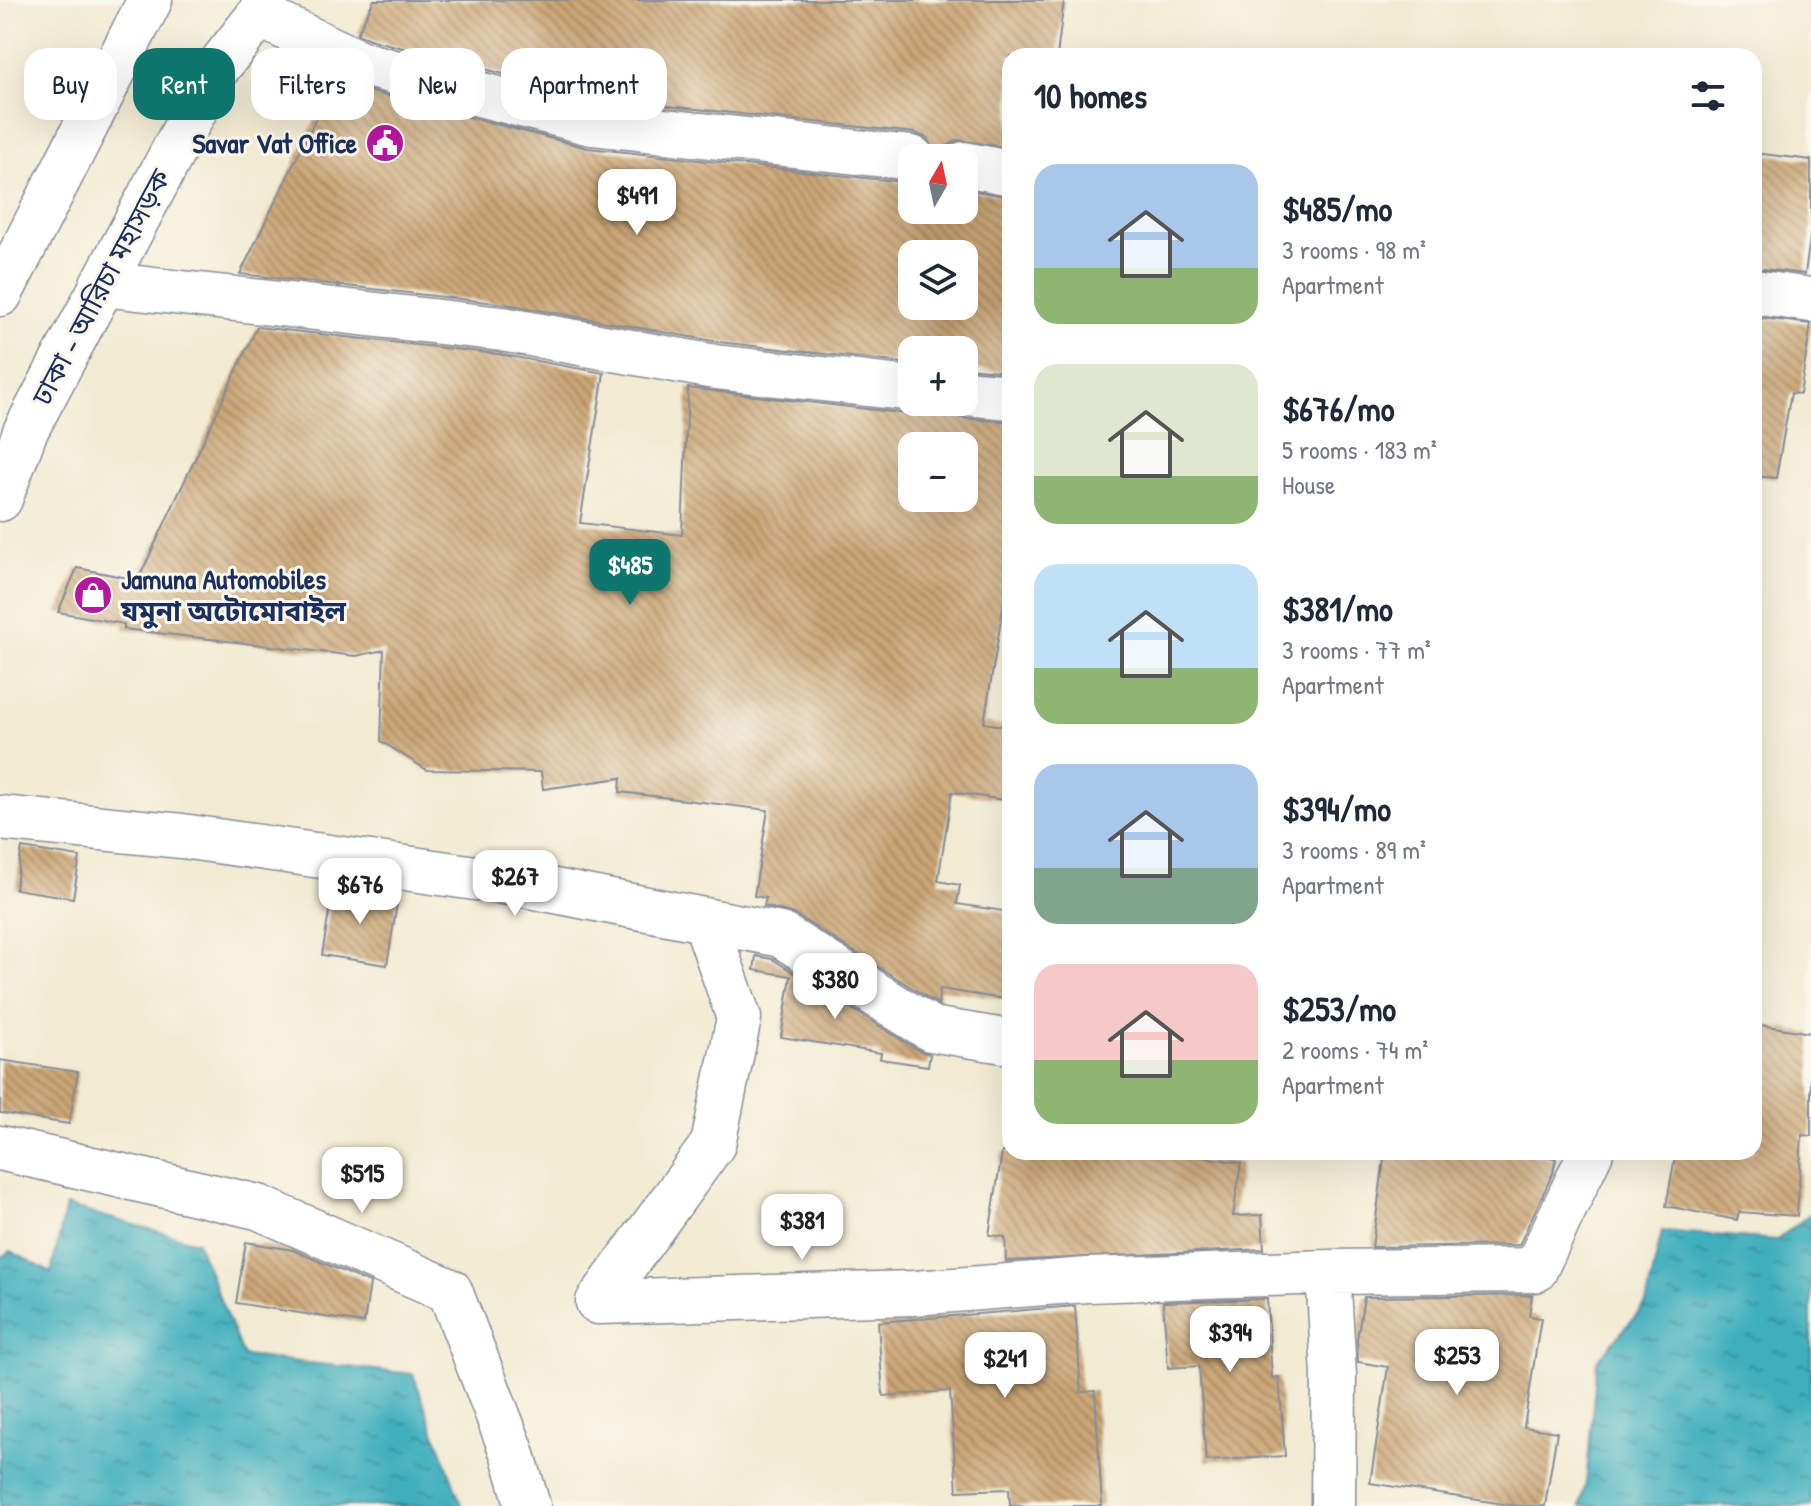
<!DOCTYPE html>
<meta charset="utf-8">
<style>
:root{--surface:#fff;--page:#f6f6f7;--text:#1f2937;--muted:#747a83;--accent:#0f766e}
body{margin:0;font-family:"Patrick Hand","Noto Sans Bengali",sans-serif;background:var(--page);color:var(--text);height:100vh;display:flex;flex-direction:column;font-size:30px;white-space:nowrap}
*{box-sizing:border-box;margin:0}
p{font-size:26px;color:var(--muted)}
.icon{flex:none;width:44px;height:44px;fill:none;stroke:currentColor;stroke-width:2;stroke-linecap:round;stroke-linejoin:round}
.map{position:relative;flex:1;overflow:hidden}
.details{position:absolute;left:1002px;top:48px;width:760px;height:1112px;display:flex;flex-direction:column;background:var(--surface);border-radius:24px;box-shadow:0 8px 32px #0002}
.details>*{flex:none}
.guide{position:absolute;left:24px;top:48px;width:760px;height:72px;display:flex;gap:16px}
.needle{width:52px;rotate:9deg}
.controls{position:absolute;left:898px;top:144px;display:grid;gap:16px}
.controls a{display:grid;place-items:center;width:80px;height:80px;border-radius:16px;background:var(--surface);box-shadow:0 8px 32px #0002;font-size:40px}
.price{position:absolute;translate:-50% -68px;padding:0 18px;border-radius:16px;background:#fff;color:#222;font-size:26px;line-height:52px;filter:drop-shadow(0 2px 4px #0008)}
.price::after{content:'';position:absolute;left:50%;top:48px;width:24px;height:18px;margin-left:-12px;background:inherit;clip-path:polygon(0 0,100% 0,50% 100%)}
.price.current{background:var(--accent);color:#fff}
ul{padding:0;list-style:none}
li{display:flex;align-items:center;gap:24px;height:200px;padding:0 32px}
li span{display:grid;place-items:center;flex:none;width:224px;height:160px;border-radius:24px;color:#555}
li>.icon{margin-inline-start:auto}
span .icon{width:96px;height:96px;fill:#fffc;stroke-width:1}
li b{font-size:34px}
h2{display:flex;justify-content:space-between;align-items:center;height:96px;padding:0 32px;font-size:34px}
.tag{padding:0 28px;border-radius:24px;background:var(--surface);box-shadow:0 8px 32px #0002;font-size:28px;line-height:72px}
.tag.current{background:var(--accent);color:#fff}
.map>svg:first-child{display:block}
.water{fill:url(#water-ripples);stroke:#2e6f8e;stroke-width:2}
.building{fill:url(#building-back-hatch);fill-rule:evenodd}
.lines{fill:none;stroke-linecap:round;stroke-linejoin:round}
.minor-casing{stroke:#868c98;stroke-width:47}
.trunk-casing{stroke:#868c98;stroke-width:47}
.minor{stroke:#fff;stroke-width:44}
.trunk{stroke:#fff;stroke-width:44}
.labels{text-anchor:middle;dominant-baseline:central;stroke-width:6;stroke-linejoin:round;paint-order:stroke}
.poi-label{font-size:28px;font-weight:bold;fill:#1b2f5e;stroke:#fbf7ec;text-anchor:end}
.street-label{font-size:28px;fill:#1b2f5e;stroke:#fbf7ec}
</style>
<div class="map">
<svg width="1811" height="1506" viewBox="0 0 1811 1506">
<defs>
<pattern id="water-ripples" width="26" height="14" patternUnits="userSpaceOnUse" patternTransform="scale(2)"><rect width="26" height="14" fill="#40afbd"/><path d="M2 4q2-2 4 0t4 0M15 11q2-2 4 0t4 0" fill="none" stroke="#358f9d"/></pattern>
<pattern id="building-back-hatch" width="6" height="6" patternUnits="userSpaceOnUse" patternTransform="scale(2)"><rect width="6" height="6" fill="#caa575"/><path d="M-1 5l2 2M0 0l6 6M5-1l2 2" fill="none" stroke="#a38763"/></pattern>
</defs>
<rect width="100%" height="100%" fill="#fbf7ec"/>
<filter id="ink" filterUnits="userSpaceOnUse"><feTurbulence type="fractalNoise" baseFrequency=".0125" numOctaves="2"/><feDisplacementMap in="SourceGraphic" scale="16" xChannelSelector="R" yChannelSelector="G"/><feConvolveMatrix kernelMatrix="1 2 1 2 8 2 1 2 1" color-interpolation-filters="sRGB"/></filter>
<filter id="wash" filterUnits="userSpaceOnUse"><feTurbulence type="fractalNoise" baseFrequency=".006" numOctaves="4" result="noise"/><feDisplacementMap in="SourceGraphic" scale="32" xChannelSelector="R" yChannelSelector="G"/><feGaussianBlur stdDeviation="1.8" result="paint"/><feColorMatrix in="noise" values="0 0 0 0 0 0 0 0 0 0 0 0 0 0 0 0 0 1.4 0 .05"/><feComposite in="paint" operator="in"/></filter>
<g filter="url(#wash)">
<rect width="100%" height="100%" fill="#f2ead2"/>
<path class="water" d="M 66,1206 L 197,1242 L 243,1356 L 413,1374 L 462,1506 L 0,1506 L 0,1258 L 11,1251 L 51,1273 Z
M 1811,1213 L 1811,1506 L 1580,1506 L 1586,1483 L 1597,1361 L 1646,1304 L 1662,1231 L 1777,1240 Z"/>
<g id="blocks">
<path class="building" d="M 374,0 L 1064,0 L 1057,56 L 1010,56 L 1010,148 L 957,140 L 946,147 L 940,158 L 937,158 L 927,138 L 915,133 L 596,98 L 372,40 L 357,34 Z
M 335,79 L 357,88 L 588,148 L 912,183 L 912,210 L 964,210 L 964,189 L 1010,197 L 1010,372 L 964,368 L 964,350 L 912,350 L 912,364 L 719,342 L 505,304 L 240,274 ZM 912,254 L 964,254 L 964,306 L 912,306 Z
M 1754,153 L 1811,160 L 1811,230 L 1805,274 L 1754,268 Z
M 1754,317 L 1811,324 L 1800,394 L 1791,393 L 1776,478 L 1754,476 Z
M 257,327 L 498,354 L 604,373 L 580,523 L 682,535 L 688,388 L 909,414 L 941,402 L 949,413 L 961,418 L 1010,422 L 1010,566 L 984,723 L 1010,727 L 1010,801 L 952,792 L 938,881 L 960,885 L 957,904 L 1010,912 L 1010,1000 L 940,989 L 938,1004 L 794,914 L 764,906 L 766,898 L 754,896 L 768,810 L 620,792 L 621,778 L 543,789 L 541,772 L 427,770 L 381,741 L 384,650 L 356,656 L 124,629 L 124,624 L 58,612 L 77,568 L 138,580 ZM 912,446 L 964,446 L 964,498 L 912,498 Z
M 22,848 L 80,857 L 73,898 L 15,889 Z
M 333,888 L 398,898 L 387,965 L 322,955 Z
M 756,956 L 772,959 L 918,1050 L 930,1054 L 928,1066 L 880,1059 L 881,1053 L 781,1037 L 791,976 L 754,970 Z
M 1754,1024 L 1811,1033 L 1811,1136 L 1802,1135 L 1797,1216 L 1739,1212 L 1737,1220 L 1666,1206 L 1676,1152 L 1754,1152 Z
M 0,1060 L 78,1072 L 69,1124 L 0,1113 Z
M 1002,1152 L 1170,1152 L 1241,1163 L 1233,1216 L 1262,1215 L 1264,1249 L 1006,1261 L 1005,1237 L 989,1235 Z
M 1385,1152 L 1520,1152 L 1556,1158 L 1553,1173 L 1519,1245 L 1372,1247 Z
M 246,1242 L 293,1250 L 370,1283 L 364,1323 L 236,1303 Z
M 1532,1295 L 1529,1316 L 1541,1318 L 1524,1427 L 1557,1432 L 1545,1506 L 1516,1506 L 1370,1483 L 1388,1367 L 1358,1362 L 1357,1339 L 1364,1297 Z
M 1267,1299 L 1272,1378 L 1279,1377 L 1285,1456 L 1206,1461 L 1199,1366 L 1168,1368 L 1163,1302 Z
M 1075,1306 L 1081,1392 L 1095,1391 L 1102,1506 L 1010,1506 L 1009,1489 L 957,1491 L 950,1391 L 883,1396 L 878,1322 Z"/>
</g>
</g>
<g filter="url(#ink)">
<use href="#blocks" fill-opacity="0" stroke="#868c98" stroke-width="2"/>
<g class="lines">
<g class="minor-casing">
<path id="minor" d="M 259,15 L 363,64 L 591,123 L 912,158
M 964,164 L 1010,173
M 102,284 L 502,329 L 715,367 L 912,389
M 1754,292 L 1811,300
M 964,393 L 1010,397
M 0,818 L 182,836 L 524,885 L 781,935 L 931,1029 L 1010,1042
M 705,920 L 739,1018 L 713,1144 L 598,1302 L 914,1293 L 1087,1280 L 1328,1272
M 0,1148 L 258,1207 L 450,1291 L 512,1452 L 528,1506
M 1333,1506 L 1334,1375 L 1328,1272 L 1535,1270 L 1591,1152"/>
</g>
<g class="trunk-casing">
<path id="trunk" d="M 0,294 L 150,0
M 0,499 L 25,432 L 216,70 L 259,15 L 266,0"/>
</g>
<use href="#minor" class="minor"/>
<use href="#trunk" class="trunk"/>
</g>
</g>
<defs>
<g id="civic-disc" transform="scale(2)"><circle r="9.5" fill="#b5179e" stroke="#fbf7ec"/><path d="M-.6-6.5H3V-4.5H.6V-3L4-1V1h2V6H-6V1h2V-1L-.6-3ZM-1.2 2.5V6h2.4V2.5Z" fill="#fff"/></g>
<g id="shop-disc" transform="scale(2)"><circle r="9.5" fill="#b5179e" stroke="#fbf7ec"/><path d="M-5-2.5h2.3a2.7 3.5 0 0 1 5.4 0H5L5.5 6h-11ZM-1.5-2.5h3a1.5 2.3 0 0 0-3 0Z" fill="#fff"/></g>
</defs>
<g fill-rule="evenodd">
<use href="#civic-disc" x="385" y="143"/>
<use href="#shop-disc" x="93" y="595"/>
</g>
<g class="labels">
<g class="poi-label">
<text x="357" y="143">Savar Vat Office</text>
<text x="121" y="579" text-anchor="start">Jamuna Automobiles<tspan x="121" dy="32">যমুনা অটোমোবাইল</tspan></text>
</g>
<g class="street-label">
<text transform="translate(101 287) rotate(-62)">ঢাকা - আরিচা মহাসড়ক</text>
</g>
</g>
</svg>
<div class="controls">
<a><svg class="needle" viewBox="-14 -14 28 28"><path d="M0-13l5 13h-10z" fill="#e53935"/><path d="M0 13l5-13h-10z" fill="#747a83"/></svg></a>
<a><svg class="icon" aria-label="layers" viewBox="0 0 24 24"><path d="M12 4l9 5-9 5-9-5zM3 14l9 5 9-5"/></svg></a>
<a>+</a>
<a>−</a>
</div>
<b class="price" style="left:637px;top:237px">$491</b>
<b class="price current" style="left:630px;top:607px">$485</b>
<b class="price" style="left:515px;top:918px">$267</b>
<b class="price" style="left:360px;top:926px">$676</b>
<b class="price" style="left:835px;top:1021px">$380</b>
<b class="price" style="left:362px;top:1215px">$515</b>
<b class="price" style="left:802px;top:1262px">$381</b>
<b class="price" style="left:1230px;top:1374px">$394</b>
<b class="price" style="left:1457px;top:1397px">$253</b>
<b class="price" style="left:1005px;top:1400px">$241</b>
<div class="guide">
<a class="tag">Buy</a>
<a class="tag current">Rent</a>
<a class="tag">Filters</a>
<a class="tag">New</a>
<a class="tag">Apartment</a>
</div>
<section class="details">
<h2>10 homes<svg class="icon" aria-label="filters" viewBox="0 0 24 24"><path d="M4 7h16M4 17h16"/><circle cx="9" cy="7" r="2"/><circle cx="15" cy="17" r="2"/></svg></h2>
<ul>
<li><span style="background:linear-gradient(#a9c7e8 65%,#8fb573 0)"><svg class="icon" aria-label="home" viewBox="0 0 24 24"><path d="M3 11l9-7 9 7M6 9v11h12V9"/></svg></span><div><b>$485/mo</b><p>3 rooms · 98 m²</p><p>Apartment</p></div></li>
<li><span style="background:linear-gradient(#dfe7d0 70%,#8fb573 0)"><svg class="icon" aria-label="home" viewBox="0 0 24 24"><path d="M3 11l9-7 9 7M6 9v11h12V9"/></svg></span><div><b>$676/mo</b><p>5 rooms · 183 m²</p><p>House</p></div></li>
<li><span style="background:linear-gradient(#bfe0f5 65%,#8fb573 0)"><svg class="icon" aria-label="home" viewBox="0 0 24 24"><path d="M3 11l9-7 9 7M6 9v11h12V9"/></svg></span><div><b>$381/mo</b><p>3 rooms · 77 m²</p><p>Apartment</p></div></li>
<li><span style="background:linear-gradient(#a9c7e8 65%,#7fa58c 0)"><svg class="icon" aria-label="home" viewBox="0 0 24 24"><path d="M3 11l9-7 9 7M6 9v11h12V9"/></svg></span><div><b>$394/mo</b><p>3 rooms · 89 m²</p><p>Apartment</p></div></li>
<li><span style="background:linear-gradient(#f6c9c9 60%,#8fb573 0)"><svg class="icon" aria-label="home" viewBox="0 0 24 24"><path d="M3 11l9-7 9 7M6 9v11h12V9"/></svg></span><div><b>$253/mo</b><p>2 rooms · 74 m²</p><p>Apartment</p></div></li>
</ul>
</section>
</div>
